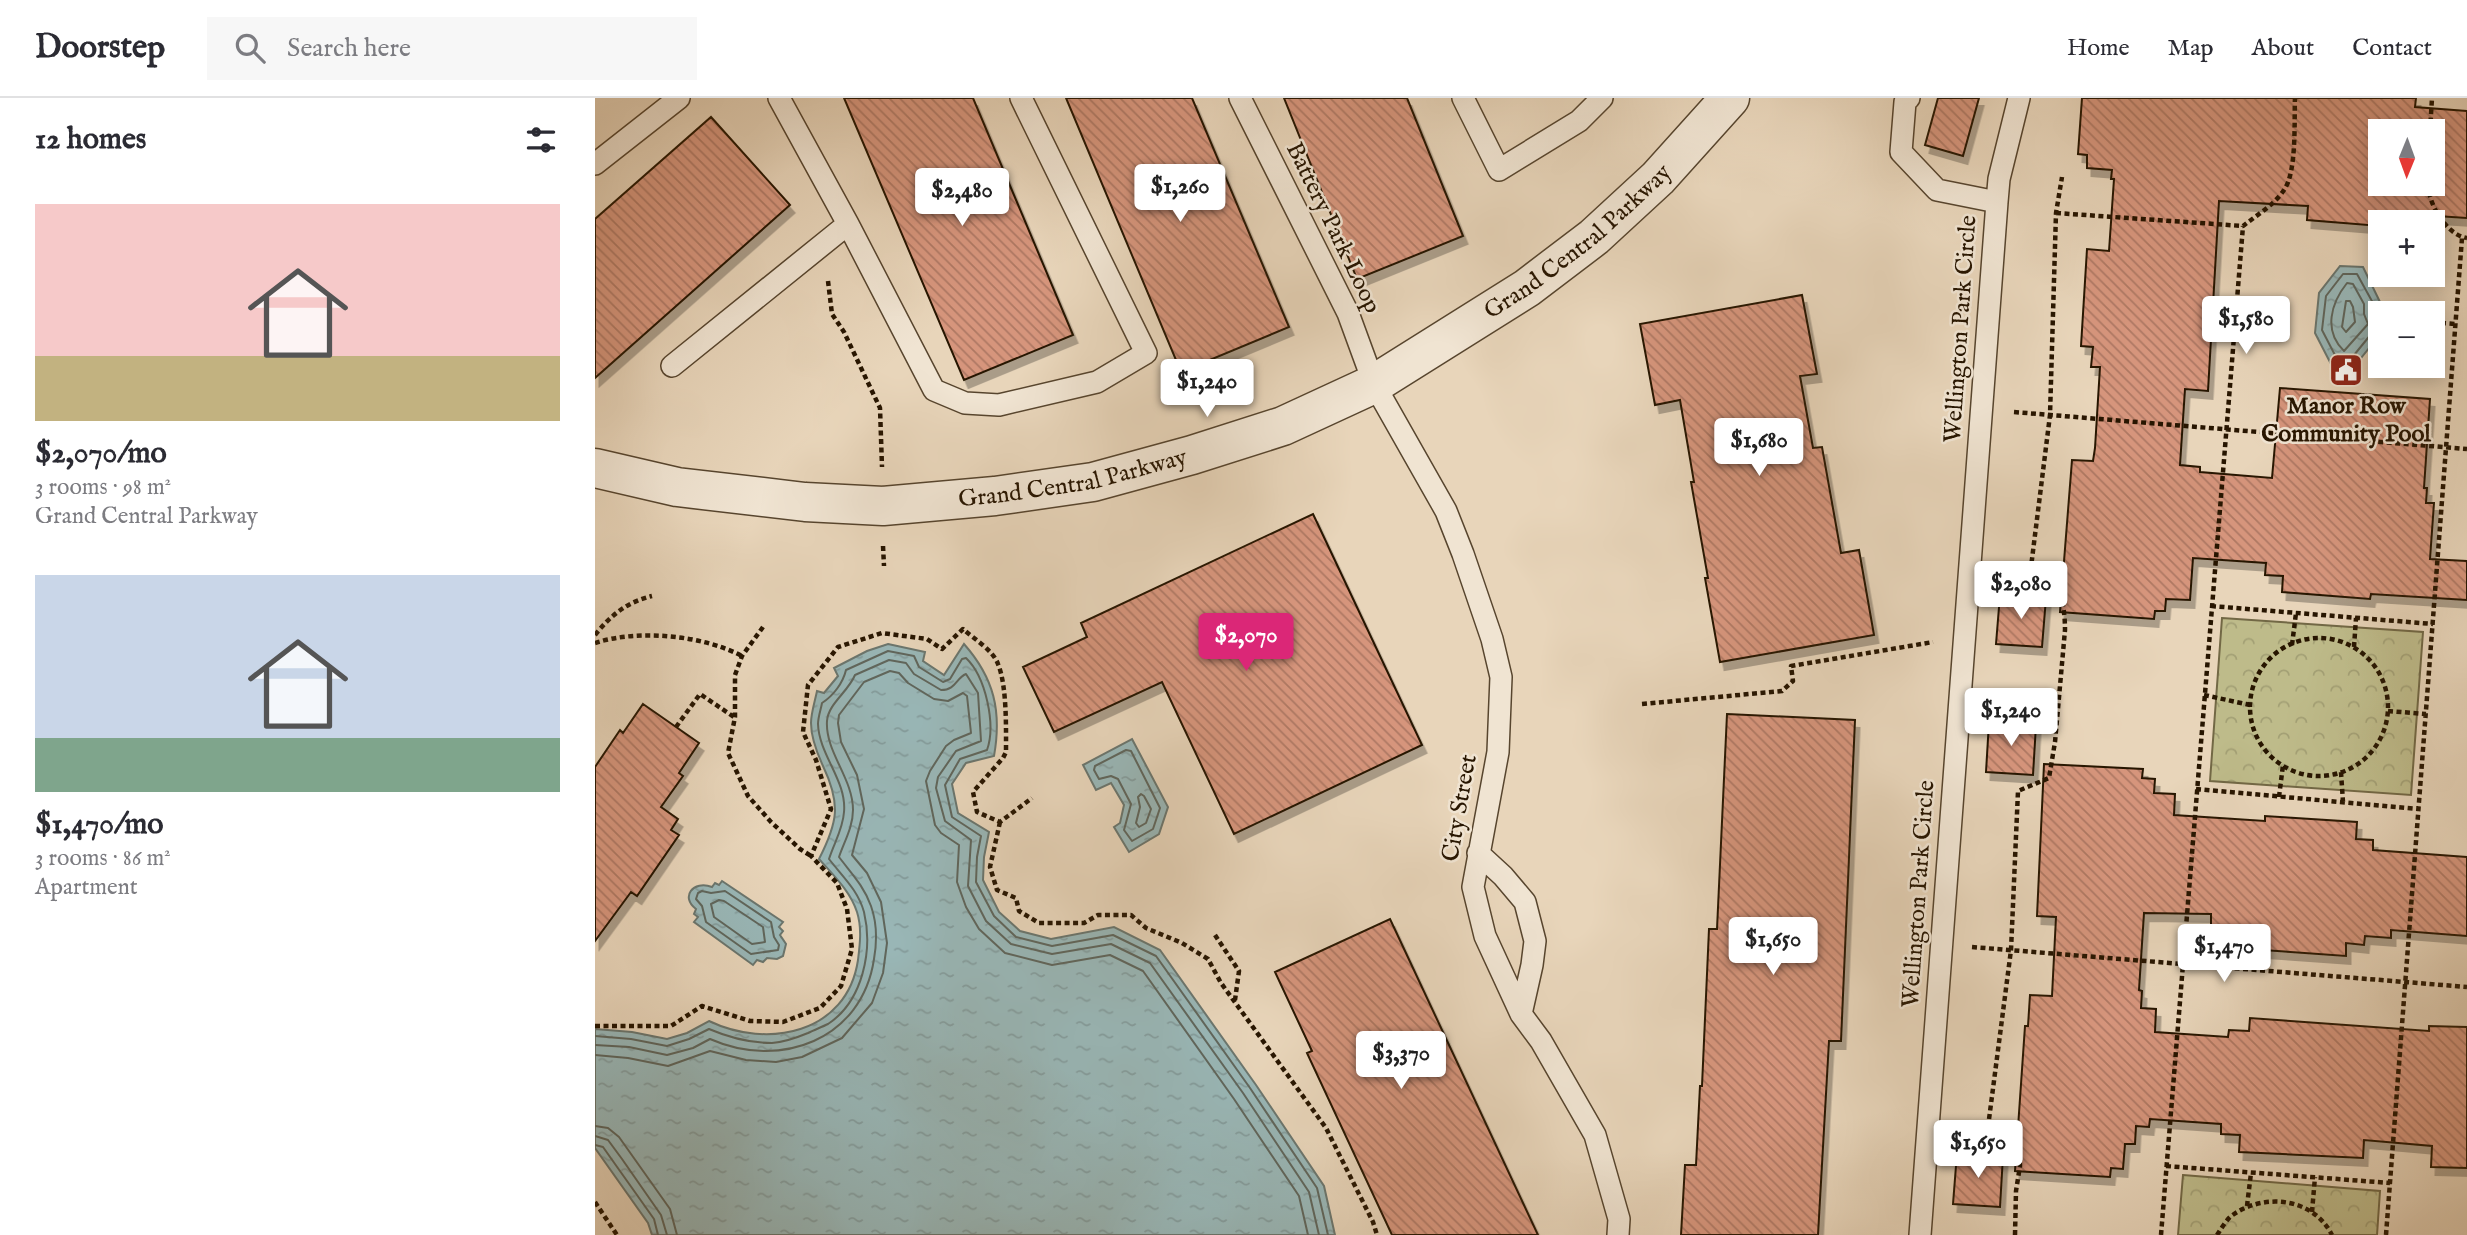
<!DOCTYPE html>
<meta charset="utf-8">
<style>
:root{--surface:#fff;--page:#f7f7f7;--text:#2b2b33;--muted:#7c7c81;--line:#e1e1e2;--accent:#db2777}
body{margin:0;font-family:"IM FELL English",serif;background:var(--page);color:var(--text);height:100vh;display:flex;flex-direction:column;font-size:26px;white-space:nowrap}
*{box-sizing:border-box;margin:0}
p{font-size:23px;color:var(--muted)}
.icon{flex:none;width:38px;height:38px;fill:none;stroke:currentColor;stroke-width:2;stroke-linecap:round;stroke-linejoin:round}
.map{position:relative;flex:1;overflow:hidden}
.drawer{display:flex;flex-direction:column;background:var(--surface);width:595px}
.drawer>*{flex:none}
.needle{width:46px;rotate:181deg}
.buttons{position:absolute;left:1773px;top:21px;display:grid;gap:14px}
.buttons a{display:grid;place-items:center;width:77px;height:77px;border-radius:0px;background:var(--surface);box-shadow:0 4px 18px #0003;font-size:35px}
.price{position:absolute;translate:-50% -60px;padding:0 16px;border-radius:7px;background:#fff;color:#222;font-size:23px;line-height:46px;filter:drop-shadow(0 2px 4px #0008)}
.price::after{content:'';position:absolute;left:50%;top:42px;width:21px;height:16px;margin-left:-10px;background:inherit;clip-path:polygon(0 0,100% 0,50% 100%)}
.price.on{background:var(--accent);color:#fff}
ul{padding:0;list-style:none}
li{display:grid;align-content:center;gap:14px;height:371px;padding:0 35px}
li span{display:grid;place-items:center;height:217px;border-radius:0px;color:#555}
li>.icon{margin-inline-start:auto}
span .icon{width:126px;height:126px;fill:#fffc;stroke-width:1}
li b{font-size:30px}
h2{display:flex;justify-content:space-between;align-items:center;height:84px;padding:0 35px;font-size:30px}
header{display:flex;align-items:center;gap:42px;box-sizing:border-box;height:98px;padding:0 35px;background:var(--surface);border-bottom:2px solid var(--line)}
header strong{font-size:33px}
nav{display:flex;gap:38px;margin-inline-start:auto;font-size:24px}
.search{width:490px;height:63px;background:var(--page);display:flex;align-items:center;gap:18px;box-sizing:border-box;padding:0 24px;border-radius:0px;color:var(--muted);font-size:26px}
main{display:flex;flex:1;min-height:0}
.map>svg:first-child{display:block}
.park{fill:url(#park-crowns);stroke:#726845;stroke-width:2}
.water{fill:url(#water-ripples);stroke:#6b766e;stroke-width:2}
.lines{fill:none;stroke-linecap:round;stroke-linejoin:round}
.shore{stroke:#60665c;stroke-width:2}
.building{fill:url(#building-back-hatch);stroke:#271500;stroke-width:2;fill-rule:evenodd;filter:url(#shadow)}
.lane-casing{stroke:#57452e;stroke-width:24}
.street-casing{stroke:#57452e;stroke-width:41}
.path{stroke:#271500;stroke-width:4.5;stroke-dasharray:5 3.5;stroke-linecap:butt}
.lane{stroke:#f0e4d2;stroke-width:21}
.street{stroke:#f0e4d2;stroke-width:38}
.labels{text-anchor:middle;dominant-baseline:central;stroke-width:5;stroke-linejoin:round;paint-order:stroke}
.street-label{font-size:24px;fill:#271500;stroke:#f0e4d2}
.poi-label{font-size:24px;font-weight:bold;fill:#271500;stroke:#f0e4d2}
</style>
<header>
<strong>Doorstep</strong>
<div class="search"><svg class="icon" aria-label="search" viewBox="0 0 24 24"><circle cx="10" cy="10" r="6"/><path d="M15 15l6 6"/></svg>Search here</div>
<nav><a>Home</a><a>Map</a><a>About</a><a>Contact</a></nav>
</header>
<main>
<section class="drawer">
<h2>12 homes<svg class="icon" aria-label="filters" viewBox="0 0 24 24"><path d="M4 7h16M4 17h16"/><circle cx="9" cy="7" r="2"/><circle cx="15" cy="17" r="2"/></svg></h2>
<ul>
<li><span style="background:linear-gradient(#f6c9c9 70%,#c2b280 0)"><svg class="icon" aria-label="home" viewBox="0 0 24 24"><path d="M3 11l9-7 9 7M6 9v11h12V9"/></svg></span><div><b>$2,070/mo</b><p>3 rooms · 98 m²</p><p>Grand Central Parkway</p></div></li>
<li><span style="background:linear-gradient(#c9d6e8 75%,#7fa58c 0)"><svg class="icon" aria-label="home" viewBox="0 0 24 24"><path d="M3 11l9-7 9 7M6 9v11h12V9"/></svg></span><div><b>$1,470/mo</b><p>3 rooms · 86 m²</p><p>Apartment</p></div></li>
</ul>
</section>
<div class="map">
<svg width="1872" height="1137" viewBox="0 0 1872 1137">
<defs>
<pattern id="park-crowns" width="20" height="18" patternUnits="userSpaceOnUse" patternTransform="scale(1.75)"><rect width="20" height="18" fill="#bebb8a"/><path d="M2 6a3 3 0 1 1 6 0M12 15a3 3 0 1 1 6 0" fill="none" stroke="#a3a075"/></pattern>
<pattern id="water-ripples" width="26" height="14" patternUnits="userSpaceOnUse" patternTransform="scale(1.75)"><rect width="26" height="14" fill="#99b7b7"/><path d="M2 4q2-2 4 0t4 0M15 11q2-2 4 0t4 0" fill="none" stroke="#849c9c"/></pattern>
<pattern id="building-back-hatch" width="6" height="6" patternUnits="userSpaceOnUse" patternTransform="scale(1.75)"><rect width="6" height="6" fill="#d6957c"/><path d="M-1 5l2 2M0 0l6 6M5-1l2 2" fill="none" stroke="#ae7863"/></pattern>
<filter id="shadow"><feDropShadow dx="4.5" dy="8" stdDeviation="0" flood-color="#0004"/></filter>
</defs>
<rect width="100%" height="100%" fill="#e8d5ba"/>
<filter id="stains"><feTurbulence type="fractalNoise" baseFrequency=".00286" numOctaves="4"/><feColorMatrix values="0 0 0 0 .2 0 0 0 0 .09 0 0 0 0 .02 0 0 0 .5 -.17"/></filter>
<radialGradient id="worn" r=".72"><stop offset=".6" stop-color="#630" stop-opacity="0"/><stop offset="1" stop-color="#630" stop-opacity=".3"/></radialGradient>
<path class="park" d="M 1627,520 L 1828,534 L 1816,697 L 1615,683 Z
M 1588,1077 L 1785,1093 L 1782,1137 L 1583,1137 Z"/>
<path class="water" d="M 1745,168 L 1768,169 L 1785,204 L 1782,240 L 1758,270 L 1737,268 L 1720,235 L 1724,195 Z
M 293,546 L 330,554 L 328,563 L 349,577 L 369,546 C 399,580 407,613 399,658 L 371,665 L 357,686 L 363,715 L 394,734 L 389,759 L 388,782 L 404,814 L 425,833 L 456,841 L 519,829 L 565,852 L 661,987 L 729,1088 L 740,1137 L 57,1137 L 53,1125 L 0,1050 L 0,931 L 37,934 L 72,941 L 92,935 L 114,923 C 172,951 252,936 263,862 C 265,846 267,830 262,814 C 255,793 239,778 224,761 C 243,724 246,706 228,668 C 222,655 216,640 216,625 C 216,615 220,603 222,593 L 229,595 L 243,578 L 239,570 L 272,553 Z
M 537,641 L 573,709 L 564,736 L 534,754 L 519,729 L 525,725 L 529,707 L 516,685 L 501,692 L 488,667 Z
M 127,783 L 188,824 L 184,829 L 188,833 L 185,837 L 191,846 L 188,858 L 182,861 L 172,860 L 168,864 L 162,862 L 158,867 L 99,824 L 103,819 L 99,816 L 101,811 C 85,799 98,782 117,789 L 120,785 L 124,787 Z"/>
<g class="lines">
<path class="shore" d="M 1752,185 L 1758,186 L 1769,206 L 1769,216 L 1773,226 L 1749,253 C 1728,233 1736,205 1752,185 Z
M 1751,203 L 1755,203 L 1758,209 L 1760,224 L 1751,234 L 1747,229 Z
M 1785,222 L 1778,217 L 1778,205 L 1762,176 L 1748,176 L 1731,198 L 1727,232 L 1742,261 L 1755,262 L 1777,235 L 1785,233
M 531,652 L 536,653 L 565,710 L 558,731 L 537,743 L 529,732 L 536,706 L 523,681 L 516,678 L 504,681 L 499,672 L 500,668 Z
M 546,696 L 549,698 L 556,711 L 551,725 L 544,729 L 541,725 L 545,709 L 543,699 Z
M 107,793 L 116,795 L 130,793 L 176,824 L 179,839 L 184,847 L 183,852 L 156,856 L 111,824 L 107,808 L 101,801 L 103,795 Z
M 124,802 L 129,803 L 168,829 L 170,844 L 157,846 L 119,819 L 116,806 Z
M 0,938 L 36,941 L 72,948 L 94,941 L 114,931 C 135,940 154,945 177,945 C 190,944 201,940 213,935 C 219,932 227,929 233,926 C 268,903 278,852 269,814 C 263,792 247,778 234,761 C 239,745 248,731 249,714 C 252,683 224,657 223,626 C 223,619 226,611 227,605 C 238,598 248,585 251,572 L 293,553 L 319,558 L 324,569 L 348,584 L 355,581 L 367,561 L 371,560 C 391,579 401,627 392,652 L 365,661 L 350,687 L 357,719 L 386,738 L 382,759 L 381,784 L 399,818 L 421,839 L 457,848 L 518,837 L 561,858 L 655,990 L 722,1090 L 733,1137
M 0,947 L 34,949 L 72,957 L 98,950 L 115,941 C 185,972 267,942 279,861 C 282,844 282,825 276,808 C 269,788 256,775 244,759 C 249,744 258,729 258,712 C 258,680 230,654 232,623 C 233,606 253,594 260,577 L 294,562 L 311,565 L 319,576 L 346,592 C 361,592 361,580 371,576 L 383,595 L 386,643 L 361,653 L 343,679 L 341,690 L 350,723 L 376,742 L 373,788 L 391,823 L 416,846 L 457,856 L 516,846 L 555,865 L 648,995 L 714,1094 L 724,1137
M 0,957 L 33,960 L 73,968 L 115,953 L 151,962 L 181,964 L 207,959 L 247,940 L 277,905 L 288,875 L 292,845 L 286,804 L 272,775 L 257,757 L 269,711 L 262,677 L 246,644 L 243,625 L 244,617 L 269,584 L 295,573 L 304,575 L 313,585 L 339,601 L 353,603 L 368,595 L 372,598 L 376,635 L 359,642 L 351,648 L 335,673 L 331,683 L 340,727 L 346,735 L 364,747 L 362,784 L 371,809 L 384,831 L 410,855 L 457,867 L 515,857 L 548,873 L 639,1001 L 704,1098 L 713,1137
M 0,1028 L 13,1030 L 24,1039 L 75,1111 L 82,1137
M 0,1038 L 13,1042 L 27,1061 L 66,1117 L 72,1137
M 0,1047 L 8,1049 L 20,1066 L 59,1121 L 63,1137"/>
</g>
<path class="building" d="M 249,0 L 378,0 L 478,237 L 369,282 Z
M 471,0 L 597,0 L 694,229 L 586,274 Z
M 689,0 L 812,0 L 868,138 L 762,181 Z
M 1343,0 L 1384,0 L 1368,58 L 1330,47 Z
M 1487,0 L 1821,0 L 1820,9 L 1872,13 L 1872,120 L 1811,116 L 1811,124 L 1785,124 L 1785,128 L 1712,122 L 1713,108 L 1624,103 L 1613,293 L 1590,291 L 1585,367 L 1605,369 L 1605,374 L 1677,380 L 1685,290 L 1835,301 L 1829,390 L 1832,390 L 1831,405 L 1839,405 L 1835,461 L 1872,463 L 1872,502 L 1776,496 L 1775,501 L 1687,494 L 1688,478 L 1670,477 L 1671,465 L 1598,460 L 1595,502 L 1571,501 L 1570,513 L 1560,513 L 1559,521 L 1465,514 L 1477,362 L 1498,363 L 1500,350 L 1505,269 L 1496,269 L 1498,249 L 1486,248 L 1492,151 L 1514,153 L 1519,81 L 1516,81 L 1517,72 L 1492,70 L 1492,57 L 1483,56 ZM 1785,33 L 1838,33 L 1838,86 L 1785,86 Z
M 116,19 L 195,107 L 0,280 L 0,121 Z
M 1207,197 L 1222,276 L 1205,278 L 1218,350 L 1227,349 L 1246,455 L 1264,452 L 1279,537 L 1125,564 L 1110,480 L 1113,480 L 1096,384 L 1099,384 L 1085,302 L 1060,307 L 1045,226 Z
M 718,416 L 827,647 L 639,736 L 567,584 L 459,634 L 428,569 L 492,539 L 486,525 Z
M 1405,497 L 1451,500 L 1447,549 L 1401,546 Z
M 48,606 L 104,645 L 84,675 L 88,678 L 66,709 L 83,721 L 76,732 L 84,737 L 42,798 L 36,794 L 0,843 L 0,669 L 25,632 L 28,635 Z
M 1132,616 L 1260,622 L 1246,943 L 1234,943 L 1223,1137 L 1086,1137 L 1090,1067 L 1101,1067 L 1105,988 L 1107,988 L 1114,831 L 1122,831 Z
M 1394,624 L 1441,627 L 1438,677 L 1391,674 Z
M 1449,666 L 1548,671 L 1547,680 L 1560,681 L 1559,695 L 1580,696 L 1579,717 L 1670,723 L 1670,718 L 1762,724 L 1761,741 L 1778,742 L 1778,752 L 1872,759 L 1872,838 L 1796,832 L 1796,840 L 1770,838 L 1769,847 L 1751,845 L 1751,858 L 1626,849 L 1627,828 L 1616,827 L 1616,816 L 1549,815 L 1544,892 L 1547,893 L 1546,910 L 1561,911 L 1560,934 L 1633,939 L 1634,932 L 1654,933 L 1655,920 L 1834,933 L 1834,928 L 1872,929 L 1872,1070 L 1836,1069 L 1837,1048 L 1769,1042 L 1768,1060 L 1644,1054 L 1645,1037 L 1626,1036 L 1626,1026 L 1555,1021 L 1554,1029 L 1541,1028 L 1540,1046 L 1530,1046 L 1528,1071 L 1516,1070 L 1515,1079 L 1420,1073 L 1430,928 L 1433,928 L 1435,897 L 1457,898 L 1461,819 L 1442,818 Z
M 795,821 L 943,1137 L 797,1137 L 712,955 L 717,953 L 680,874 Z
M 1362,1055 L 1408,1058 L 1405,1109 L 1358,1106 Z"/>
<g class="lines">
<g class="lane-casing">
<path id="lane" d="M 184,0 L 253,126 L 339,292 L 370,305 L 404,307 L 502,284 L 551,255 L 426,0
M 645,0 L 753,215 L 779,286 L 851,413 L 868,456 L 897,541 L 906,579 L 903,654 L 878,789 L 890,838 L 926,916 L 946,943 L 1000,1037 L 1024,1121 L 1023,1137
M 868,0 L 904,72 L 984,23 L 1007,0
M 1314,0 L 1310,4 L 1306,54 L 1342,92 L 1402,104
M 0,66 L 84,0
M 77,268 L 253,126
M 883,755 L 908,778 L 930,804 L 940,843 L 937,867 L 926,916
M 1325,1137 L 1402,104 L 1404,81 L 1424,0"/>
</g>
<g class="street-casing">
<g id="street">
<path id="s1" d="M 0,370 L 82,389 L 210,404 L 288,408 L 400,398 L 498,384 L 597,357 L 688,328 L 779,286 L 932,190 L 999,139 L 1063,80 L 1135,0"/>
</g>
</g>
<path class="path" d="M 1835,33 L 1837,0
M 1833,86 C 1833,105 1851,137 1872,140
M 1461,115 L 1648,128 C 1662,117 1679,107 1689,92 C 1702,74 1699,23 1700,0
M 233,183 L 237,216 L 249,234 L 285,310 L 287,369
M 1641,210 L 1664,211
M 1846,225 L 1860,226
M 1419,314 L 1872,351
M 288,448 L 289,468
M 1616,508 L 1838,526
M 168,529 L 147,558 L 140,577 L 140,619 L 133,655 L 153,698 L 176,724 L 205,751 L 216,758
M 0,537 C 16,517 32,504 57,498
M1655 609a69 69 0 1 1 138 0a69 69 0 1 1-138 0Z
M 0,545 C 43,531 107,537 147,558
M 1697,547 L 1701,515
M 1759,549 L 1761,520
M 1609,597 L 1655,607
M 1047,606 L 1187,593 L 1198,583 L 1196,568 L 1338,544
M 1793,613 L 1831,616
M 81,629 L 105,596 L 139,619
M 1746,674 L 1748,704
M 1601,691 L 1823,711
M 1684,699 L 1688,667
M 405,724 L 395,769 L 402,792 L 421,800 L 424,813 L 444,825 L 489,825 L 503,817 L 536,817 L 551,830 L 587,845 L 613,861 L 626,885 L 731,1030 L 778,1124 L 782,1137
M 620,837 L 644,873 L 640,902
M 1377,849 L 1872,889
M 0,928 L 76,928 L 107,908 L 155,923 L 188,924 L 225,910 L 246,888 L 257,851 L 252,811 L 242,785 L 216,758 L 236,711 L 221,662 L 208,634 L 213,587 L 243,549 L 287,535 L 332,541 L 347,551 L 368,531 C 379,541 398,552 403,566 C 412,588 411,630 411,654 L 408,660 L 378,694 L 382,714 L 405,724 L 437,700
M 1571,1068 L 1795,1085
M 0,1104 L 22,1137
M 1652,1108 L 1656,1075
M 1717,1114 L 1720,1079
M 1420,1137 L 1421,1093 L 1425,1068 L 1424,1047 L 1417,1037 L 1393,1029 L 1416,852 L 1423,693 L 1454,680 L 1460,644 L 1470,532 C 1470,514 1467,496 1460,480 L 1435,477 L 1455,317 L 1461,115 L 1467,79
M 1566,1137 L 1648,128
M 1622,1137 C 1626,1131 1630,1124 1635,1119 C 1667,1094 1718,1099 1737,1137
M 1791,1137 L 1867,140"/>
<use href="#lane" class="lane"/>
<use href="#street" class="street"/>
</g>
<defs>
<g id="civic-square" transform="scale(1.75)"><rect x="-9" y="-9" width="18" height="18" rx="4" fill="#8f2418" stroke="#f0e4d2"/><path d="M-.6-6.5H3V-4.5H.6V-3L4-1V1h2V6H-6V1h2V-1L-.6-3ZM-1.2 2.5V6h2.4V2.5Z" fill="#fff"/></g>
</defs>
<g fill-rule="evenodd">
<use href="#civic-square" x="1751" y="272"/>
</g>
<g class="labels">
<g class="street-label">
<text transform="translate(738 130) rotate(64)">Battery Park Loop</text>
<text stroke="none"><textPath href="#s1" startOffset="1050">Grand Central Parkway</textPath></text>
<text transform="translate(1366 231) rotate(-86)">Wellington Park Circle</text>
<text stroke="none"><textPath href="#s1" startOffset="483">Grand Central Parkway</textPath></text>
<text transform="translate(865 710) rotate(-80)">City Street</text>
<text transform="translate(1324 796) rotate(-86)">Wellington Park Circle</text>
</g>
<g class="poi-label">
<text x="1751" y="308">Manor Row<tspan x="1751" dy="28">Community Pool</tspan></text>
</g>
</g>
<rect width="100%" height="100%" filter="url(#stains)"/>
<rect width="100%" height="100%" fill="url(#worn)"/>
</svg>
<div class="buttons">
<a><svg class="needle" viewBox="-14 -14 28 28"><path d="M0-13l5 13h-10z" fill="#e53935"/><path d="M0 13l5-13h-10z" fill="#7c7c81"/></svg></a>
<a>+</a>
<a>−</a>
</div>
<b class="price" style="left:585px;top:126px">$1,260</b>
<b class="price" style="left:367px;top:130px">$2,480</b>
<b class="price" style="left:1651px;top:258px">$1,580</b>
<b class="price" style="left:612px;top:321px">$1,240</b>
<b class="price" style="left:1164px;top:380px">$1,680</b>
<b class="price" style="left:1426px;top:523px">$2,080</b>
<b class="price on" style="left:651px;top:575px">$2,070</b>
<b class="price" style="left:1416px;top:650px">$1,240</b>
<b class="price" style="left:1178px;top:879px">$1,650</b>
<b class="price" style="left:1629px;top:886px">$1,470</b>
<b class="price" style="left:806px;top:993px">$3,370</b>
<b class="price" style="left:1383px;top:1082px">$1,650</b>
</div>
</main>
